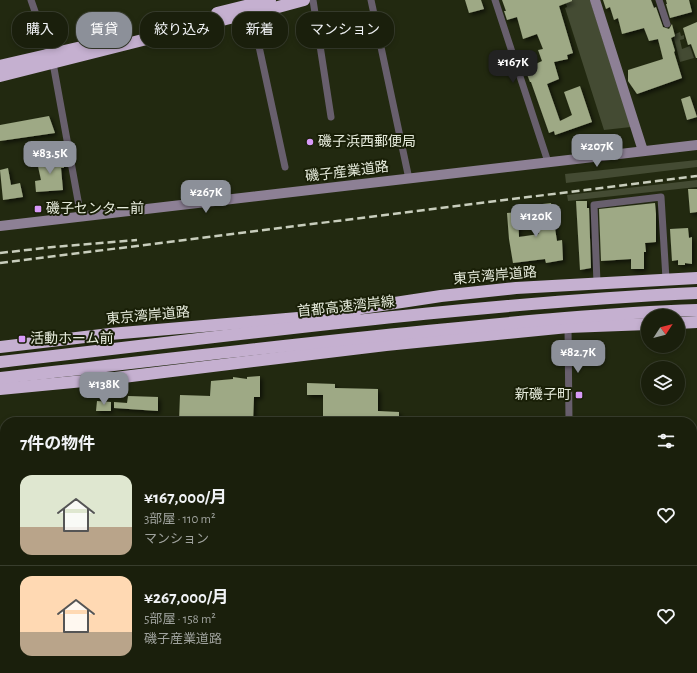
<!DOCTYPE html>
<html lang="ja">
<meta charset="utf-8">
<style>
:root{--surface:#1a1f0c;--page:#272c1a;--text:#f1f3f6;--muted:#9fa29d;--line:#383d2d;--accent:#8c9099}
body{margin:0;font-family:"Alegreya Sans","Noto Sans JP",sans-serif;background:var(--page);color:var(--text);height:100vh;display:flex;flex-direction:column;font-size:15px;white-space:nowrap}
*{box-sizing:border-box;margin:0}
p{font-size:13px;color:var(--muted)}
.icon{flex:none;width:22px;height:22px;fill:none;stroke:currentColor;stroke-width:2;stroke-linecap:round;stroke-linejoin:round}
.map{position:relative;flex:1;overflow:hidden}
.drawer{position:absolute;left:0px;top:417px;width:697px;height:256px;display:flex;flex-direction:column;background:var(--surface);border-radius:16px 16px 0 0;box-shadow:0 2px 6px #0003,0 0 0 1px var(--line)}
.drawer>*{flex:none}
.hud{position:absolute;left:12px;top:12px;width:400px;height:36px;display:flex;gap:8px}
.needle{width:26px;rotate:54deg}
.fabs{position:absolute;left:641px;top:309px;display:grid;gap:8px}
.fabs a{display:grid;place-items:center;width:44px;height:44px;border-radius:50%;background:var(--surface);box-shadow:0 2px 6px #0003,0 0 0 1px var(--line);font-size:20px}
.price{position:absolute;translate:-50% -34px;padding:0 9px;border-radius:8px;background:var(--accent);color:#fff;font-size:13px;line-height:26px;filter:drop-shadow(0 1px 2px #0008)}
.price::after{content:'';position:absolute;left:50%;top:24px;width:12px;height:9px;margin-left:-6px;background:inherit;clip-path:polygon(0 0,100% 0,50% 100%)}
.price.current{background:#222;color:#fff}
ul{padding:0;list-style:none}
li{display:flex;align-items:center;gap:12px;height:100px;padding:0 20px}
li+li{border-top:1px solid var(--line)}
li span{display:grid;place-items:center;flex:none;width:112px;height:80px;border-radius:12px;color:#555}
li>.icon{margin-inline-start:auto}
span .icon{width:48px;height:48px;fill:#fffc;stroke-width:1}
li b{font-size:17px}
h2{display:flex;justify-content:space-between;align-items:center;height:48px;padding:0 20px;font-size:17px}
.chip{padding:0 14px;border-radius:16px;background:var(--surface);box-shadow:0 2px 6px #0003,0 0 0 1px var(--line);font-size:14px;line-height:36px}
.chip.current{background:var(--accent);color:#fff}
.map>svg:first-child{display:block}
.green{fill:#444b33}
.building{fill:#9ea985;filter:url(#shadow)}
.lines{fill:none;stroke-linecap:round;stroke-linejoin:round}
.street{stroke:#685f6d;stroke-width:7}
.secondary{stroke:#8d8095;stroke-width:10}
.highway{stroke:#c5b0d0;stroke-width:12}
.rail{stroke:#c8cdbc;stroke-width:2.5;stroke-dasharray:8 4;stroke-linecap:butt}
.highway-bridge{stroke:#c5b0d0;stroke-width:12}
.poi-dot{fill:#d89af8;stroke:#191f07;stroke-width:1.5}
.labels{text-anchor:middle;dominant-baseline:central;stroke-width:4;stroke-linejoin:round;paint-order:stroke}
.poi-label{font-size:14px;fill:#e6ebdc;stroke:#191f07;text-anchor:start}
.street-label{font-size:14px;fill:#e6ebdc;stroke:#191f07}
</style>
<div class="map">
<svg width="697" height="673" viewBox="0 0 697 673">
<defs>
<filter id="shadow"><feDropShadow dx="2.5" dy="2.5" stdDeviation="2" flood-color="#0009"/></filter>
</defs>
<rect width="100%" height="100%" fill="#222910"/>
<path class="green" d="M 565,0 L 590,0 L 631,127 L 604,130 L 565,8 L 567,7 Z
M 680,32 L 681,36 L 684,35 L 684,39 L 680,40 L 682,49 L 690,46 L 694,58 L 680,62 L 673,35 Z
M 697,160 L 697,167 L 566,183 L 565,174 Z
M 697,180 L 697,187 L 568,201 L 567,195 Z"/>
<path class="building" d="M 465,0 L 481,0 L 484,9 L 469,13 Z
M 502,0 L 572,0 L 572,1 L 559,6 L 573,53 L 567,55 L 568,59 L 554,62 L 559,79 L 547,84 L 560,121 L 572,115 L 564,92 L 580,86 L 592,122 L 555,135 L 554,131 L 549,133 L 531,82 L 530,82 L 525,69 L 542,61 L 538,50 L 543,49 L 537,34 L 523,39 L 517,17 L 507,20 L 504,11 L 506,11 Z
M 603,0 L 651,0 L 654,8 L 656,7 L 663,27 L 669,29 L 672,24 L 675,36 L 671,38 L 675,51 L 674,52 L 682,78 L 637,94 L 628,81 L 628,70 L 663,59 L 658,39 L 649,41 L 644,28 L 622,34 L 618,18 L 614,20 L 610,7 L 606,9 Z
M 666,0 L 689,0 L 692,12 L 670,18 L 666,4 L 667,4 Z
M 697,22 L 697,58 L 696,58 L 691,44 L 688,45 L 683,28 Z
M 690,96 L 697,117 L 687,120 L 681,99 Z
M 49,116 L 55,133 L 0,141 L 0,125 Z
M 63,155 L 64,168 L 61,168 L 63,190 L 36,192 L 35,181 L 41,180 L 37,162 Z
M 8,168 L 11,185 L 20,183 L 23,197 L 3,200 L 0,170 Z
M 688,189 L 697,189 L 697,212 L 690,213 Z
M 576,201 L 587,201 L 587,208 L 589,208 L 591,268 L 580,270 Z
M 551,203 L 557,241 L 562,240 L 563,260 L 546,263 L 545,259 L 513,263 L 509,239 L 507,213 L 518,212 L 519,237 L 539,234 L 534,205 Z
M 655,203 L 656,214 L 656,242 L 645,243 L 646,252 L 644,252 L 644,269 L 631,269 L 631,259 L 601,261 L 599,209 Z
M 688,228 L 689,238 L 692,237 L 692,264 L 685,263 L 685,265 L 678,265 L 678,260 L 672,261 L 670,229 Z
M 260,376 L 260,397 L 254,397 L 253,422 L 179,422 L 180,395 L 210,396 L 211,381 L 233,379 L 233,377 L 247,379 L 247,377 Z
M 307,383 L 335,384 L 335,388 L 378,389 L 378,411 L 399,412 L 399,422 L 323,422 L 323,395 L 307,395 Z
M 128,396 L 158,397 L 158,411 L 114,408 L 114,402 L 127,403 Z
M 97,401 L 111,402 L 111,411 L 96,411 Z"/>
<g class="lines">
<path class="street" d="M 31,0 L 53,63 L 81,217
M 313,0 L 331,117
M 371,0 L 409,179
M 495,0 L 548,162
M 659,0 L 667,24
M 252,14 L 285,167
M 597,283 L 594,205 L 661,197 L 666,279
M 568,327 L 569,422
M 692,474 L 697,474
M 692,605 L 697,593
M 692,660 L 697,662
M 561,673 L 561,668
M 663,673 L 665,668"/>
<path class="secondary" d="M 595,0 L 643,151
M 0,226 L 697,145"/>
<path class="highway" d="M 217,13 L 270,0
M 0,66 L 86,46
M 0,76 L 230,18 L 252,14 L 304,0
M 342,311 L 441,296 L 516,288 L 697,278
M 678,323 L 697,322
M 0,347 L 110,334 L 298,318 L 355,316
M 0,389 L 115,378 L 386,345 L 568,327 L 648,324"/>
<path class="rail" d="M 0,253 L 53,247 L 137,240
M 0,263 L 697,176"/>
<path class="highway-bridge" d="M 0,362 C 232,336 464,304 697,293
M 0,378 C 142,362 284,345 427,331 C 517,322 607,313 697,310"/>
</g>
<g class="poi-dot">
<circle cx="310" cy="142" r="4"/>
<rect x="34" y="205" width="8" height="8" rx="2"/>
<rect x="18" y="335" width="8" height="8" rx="2"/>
<rect x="575" y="391" width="8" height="8" rx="2"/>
</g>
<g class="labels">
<g class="poi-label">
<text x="318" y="142">磯子浜西郵便局</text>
<text x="46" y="209">磯子センター前</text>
<text x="30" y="339">活動ホーム前</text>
<text x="571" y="395" text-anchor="end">新磯子町</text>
</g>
<g class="street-label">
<text transform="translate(347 172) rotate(-7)">磯子産業道路</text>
<text transform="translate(495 276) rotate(-5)">東京湾岸道路</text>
<text transform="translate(346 307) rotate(-6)">首都高速湾岸線</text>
<text transform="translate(148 316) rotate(-5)">東京湾岸道路</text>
</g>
</g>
</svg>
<div class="fabs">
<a><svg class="needle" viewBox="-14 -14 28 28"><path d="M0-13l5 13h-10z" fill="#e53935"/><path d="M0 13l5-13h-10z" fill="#9fa29d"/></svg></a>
<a><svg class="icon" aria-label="layers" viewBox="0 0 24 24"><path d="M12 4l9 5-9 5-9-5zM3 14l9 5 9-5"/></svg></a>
</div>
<b class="price current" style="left:513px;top:84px">¥167K</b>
<b class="price" style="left:597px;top:168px">¥207K</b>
<b class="price" style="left:50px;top:175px">¥83.5K</b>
<b class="price" style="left:206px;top:214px">¥267K</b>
<b class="price" style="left:536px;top:238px">¥120K</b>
<b class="price" style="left:578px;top:374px">¥82.7K</b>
<b class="price" style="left:104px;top:406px">¥138K</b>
<div class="hud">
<a class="chip">購入</a>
<a class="chip current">賃貸</a>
<a class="chip">絞り込み</a>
<a class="chip">新着</a>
<a class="chip">マンション</a>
</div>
<section class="drawer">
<h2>7件の物件<svg class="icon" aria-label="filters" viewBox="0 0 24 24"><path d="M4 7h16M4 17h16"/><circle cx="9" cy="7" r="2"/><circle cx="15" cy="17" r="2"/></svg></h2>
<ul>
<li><span style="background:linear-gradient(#dfe7d0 65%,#b9a48a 0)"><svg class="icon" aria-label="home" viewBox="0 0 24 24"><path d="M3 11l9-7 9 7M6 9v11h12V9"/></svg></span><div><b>¥167,000/月</b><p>3部屋 · 110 m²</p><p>マンション</p></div><svg class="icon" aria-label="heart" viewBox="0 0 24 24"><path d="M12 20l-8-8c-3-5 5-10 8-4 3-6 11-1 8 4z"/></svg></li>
<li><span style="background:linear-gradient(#ffd9b3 70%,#b9a48a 0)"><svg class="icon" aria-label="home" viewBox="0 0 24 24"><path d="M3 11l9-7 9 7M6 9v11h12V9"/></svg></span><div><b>¥267,000/月</b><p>5部屋 · 158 m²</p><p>磯子産業道路</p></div><svg class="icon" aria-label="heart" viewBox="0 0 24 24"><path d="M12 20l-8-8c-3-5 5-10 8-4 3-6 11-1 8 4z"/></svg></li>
</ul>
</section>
</div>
